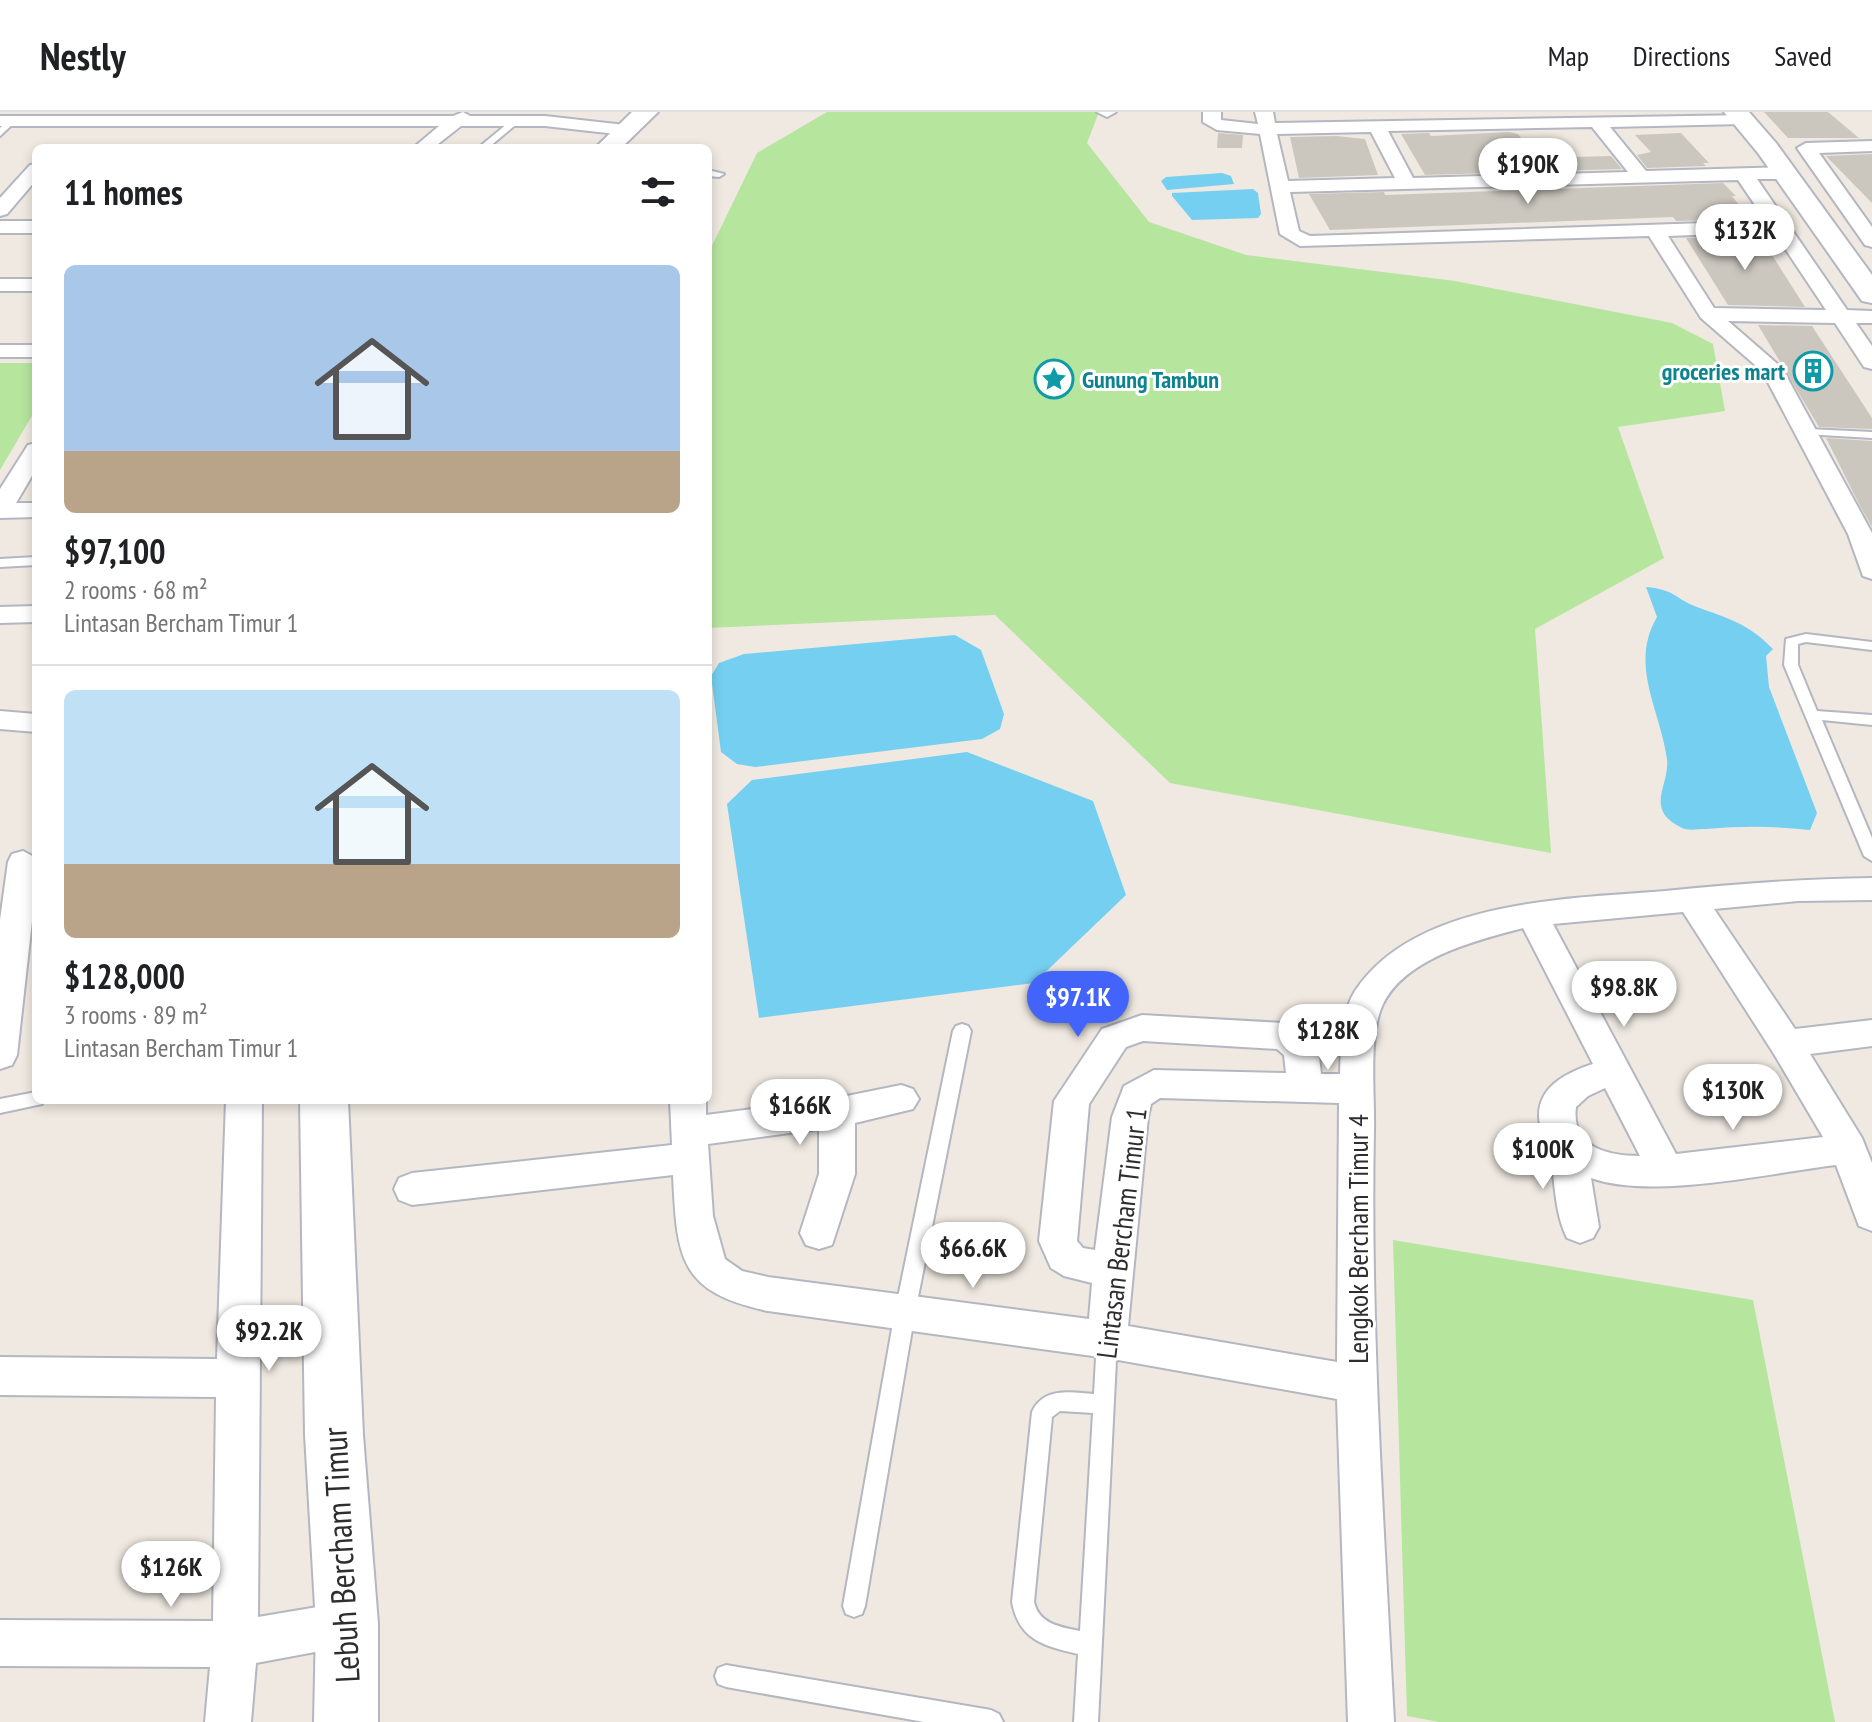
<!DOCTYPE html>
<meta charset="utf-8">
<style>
:root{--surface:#fff;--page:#f6f6f6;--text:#202124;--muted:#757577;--line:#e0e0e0;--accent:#4264fb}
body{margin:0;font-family:"PT Sans Narrow",sans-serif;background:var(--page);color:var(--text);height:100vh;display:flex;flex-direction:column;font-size:30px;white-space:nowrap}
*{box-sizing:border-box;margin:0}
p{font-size:26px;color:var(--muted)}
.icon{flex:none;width:44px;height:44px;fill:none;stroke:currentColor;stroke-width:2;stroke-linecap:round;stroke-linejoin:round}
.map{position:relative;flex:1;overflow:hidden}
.drawer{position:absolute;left:32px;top:32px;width:680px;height:960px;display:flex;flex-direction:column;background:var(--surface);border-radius:12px;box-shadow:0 4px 12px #0003}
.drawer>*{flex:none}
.price{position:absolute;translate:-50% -68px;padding:0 18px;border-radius:28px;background:#fff;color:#222;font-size:26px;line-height:52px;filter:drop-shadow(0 2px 4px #0008)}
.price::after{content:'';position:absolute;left:50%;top:48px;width:24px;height:18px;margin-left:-12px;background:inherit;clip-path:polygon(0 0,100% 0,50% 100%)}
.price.current{background:var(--accent);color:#fff}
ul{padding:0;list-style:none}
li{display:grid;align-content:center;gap:16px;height:424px;padding:0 32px}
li+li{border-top:2px solid var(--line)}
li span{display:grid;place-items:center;height:248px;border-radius:12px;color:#555}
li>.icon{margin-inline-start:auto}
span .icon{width:144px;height:144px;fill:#fffc;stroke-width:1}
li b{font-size:34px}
h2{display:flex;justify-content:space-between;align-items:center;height:96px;padding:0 32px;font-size:34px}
header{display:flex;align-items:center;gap:48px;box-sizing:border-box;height:112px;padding:0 40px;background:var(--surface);border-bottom:2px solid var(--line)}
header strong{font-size:38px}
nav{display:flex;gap:44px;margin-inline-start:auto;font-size:28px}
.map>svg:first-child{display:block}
.green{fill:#b6e59e}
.water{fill:#75cff0}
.building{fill:#cbc7bf}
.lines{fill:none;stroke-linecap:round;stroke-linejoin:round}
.lane-casing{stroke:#b4b7c1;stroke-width:4}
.street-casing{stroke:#b4b7c1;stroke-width:4}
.secondary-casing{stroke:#b4b7c1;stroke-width:4}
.lane{fill:#fff;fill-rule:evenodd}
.street{fill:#fff;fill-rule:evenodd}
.secondary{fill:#fff;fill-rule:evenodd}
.labels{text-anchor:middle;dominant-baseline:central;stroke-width:6;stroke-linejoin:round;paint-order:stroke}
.far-culture-label{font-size:24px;font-weight:bold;fill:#0d838f;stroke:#fff;text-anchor:end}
.street-label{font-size:28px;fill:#2e2e2e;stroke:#fff}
.near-street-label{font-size:34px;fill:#2e2e2e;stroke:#fff}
</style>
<header>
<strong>Nestly</strong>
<nav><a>Map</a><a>Directions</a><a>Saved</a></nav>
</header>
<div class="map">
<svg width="1872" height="1610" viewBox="0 0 1872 1610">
<rect width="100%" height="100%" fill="#efe9e1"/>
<path class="green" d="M 827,0 L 1099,0 L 1087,31 L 1149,110 L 1246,143 L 1455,169 L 1672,211 L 1713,232 L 1725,299 L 1618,315 L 1664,446 L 1535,517 L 1551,741 L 1170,671 L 995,503 L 708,516 L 708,142 L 757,41 Z
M 0,251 L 36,251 L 36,297 L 0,358 Z
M 1393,1128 L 1753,1188 L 1835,1610 L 1439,1610 L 1407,1604 Z"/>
<path class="water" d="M 1222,61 L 1231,64 L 1234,72 L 1167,78 L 1161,69 L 1166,65 Z
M 1253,77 L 1258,81 L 1261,102 L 1258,106 L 1192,108 L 1172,84 L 1172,81 Z
M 1646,475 C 1677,478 1673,486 1697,495 C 1729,507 1748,511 1773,537 L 1766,544 L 1769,575 L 1817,701 L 1810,718 C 1772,714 1744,714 1706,717 C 1698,717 1689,719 1682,716 C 1643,697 1670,674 1667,647 C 1660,597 1629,553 1657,505 Z
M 955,523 L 981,538 L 1004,602 L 1000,617 L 982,627 L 755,655 L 737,652 L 721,640 L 711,564 L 719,551 L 744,542 Z
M 967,640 L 1093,689 L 1126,783 L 1034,871 L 759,906 L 727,692 L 752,668 Z"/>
<path class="building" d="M 1764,0 L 1828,0 L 1859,26 L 1788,26 Z
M 1509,20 L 1518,22 L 1536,46 L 1611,44 L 1622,57 L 1425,63 L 1401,22 L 1429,21 L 1431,24 Z
M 1218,21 L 1243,23 L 1242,36 L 1217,36 Z
M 1681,21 L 1709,51 L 1703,51 L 1706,54 L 1647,56 L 1637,43 L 1651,40 L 1635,23 Z
M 1336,24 L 1365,27 L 1378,63 L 1299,66 L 1290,25 Z
M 1872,42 L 1872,91 L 1826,44 Z
M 1723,71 L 1736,84 L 1732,84 L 1750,107 L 1676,109 L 1673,105 L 1330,118 L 1309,82 L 1384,80 L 1385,83 Z
M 1760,124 L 1805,195 L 1728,193 L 1686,126 Z
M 1758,213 L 1812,214 L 1872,306 L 1872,317 L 1819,315 Z
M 1826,326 L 1872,329 L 1872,415 L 1860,394 Z"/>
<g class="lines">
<g class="lane-casing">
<path id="lane" d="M 9,7 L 16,9 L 0,24 L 0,16 Z
M 513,7 L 520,9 L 488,36 L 478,36 Z
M 708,58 L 724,62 L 719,65 L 708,64 Z
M 1808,317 L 1872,320 L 1872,326 L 1804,322 L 1804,318 Z
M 36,445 L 36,453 L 0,455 L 0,447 Z
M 1806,522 L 1872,530 L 1872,538 L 1806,530 L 1798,532 L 1798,553 L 1817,599 L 1872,603 L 1872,613 L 1822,608 L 1872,726 L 1872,749 L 1864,744 L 1784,553 L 1786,527 Z
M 962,912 L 968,914 L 971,919 L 915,1200 L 865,1494 L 862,1502 L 854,1505 L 846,1502 L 843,1494 L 895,1200 L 953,919 L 956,914 Z
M 36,980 L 36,988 L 44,988 L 42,992 L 0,1001 L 0,987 Z
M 1107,1219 L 1114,1222 L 1117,1228 L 1098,1610 L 1074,1610 L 1078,1542 C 1044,1534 1019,1528 1012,1490 L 1032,1300 C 1043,1275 1071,1280 1094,1282 L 1097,1228 L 1100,1222 ZM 1060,1299 L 1093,1301 L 1080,1519 C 1060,1515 1039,1512 1034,1490 L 1052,1305 Z
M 726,1553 L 991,1598 L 999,1602 L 1003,1610 L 924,1610 L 726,1575 L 718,1572 L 715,1564 L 718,1556 Z"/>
</g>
<g class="street-casing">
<path id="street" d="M 463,0 L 470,4 L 545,4 L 625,13 L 634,18 L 625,23 L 545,14 L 461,14 L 433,36 L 413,36 L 439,14 L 0,14 L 0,4 L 453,4 Z
M 1097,0 L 1116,0 L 1107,5 Z
M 1203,0 L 1221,0 L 1221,8 L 1258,12 L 1255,0 L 1273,0 L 1275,11 L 1749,3 L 1752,7 L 1743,12 L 1610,15 L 1646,59 L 1785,55 L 1794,61 L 1785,67 L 1757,67 L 1847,198 L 1872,199 L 1872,211 L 1856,211 L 1872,234 L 1872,257 L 1864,255 L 1835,211 L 1728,209 L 1782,256 L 1872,421 L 1872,467 L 1863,464 L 1848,422 L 1762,259 L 1701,206 L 1649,124 L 1300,134 L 1280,122 L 1260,22 L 1217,18 L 1203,10 ZM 1592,15 L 1628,60 L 1413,66 L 1388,19 ZM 1371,20 L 1395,66 L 1288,69 L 1277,22 ZM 1738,68 L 1766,109 L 1310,124 L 1299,119 L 1290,80 ZM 1774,120 L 1826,198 L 1714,196 L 1668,124 Z
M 1872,29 L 1872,39 L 1819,41 L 1872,115 L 1872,135 L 1865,133 L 1797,36 L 1806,31 Z
M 36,52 L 36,68 L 7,102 L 0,104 L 0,86 L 30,53 Z
M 0,109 L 36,109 L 36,121 L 0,121 Z
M 0,167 L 36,167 L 36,179 L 0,179 Z
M 0,233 L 36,233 L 36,245 L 0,245 Z
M 36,331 L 36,357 L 16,391 L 36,391 L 36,405 L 0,406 L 0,377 L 28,333 Z
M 36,494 L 36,510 L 0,511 L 0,495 Z
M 0,599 L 36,602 L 36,620 L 0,617 Z
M 23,739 L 36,746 L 36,773 L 17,943 L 12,953 L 0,957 L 0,808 L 8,750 L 12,742 Z
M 1872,766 L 1872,788 L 1798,789 L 1714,797 L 1795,917 L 1872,908 L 1872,934 L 1810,942 L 1862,1026 L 1872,1051 L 1872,1119 L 1859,1114 L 1836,1053 C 1769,1061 1653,1088 1591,1066 L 1599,1115 L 1593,1126 L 1580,1131 L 1567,1126 C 1556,1104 1555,1077 1552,1053 C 1549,1037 1540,1022 1539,1005 C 1538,974 1568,960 1593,952 L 1523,816 C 1478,828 1406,845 1383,892 C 1368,923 1375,983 1374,1018 C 1370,1215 1384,1413 1394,1610 L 1348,1610 L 1337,1287 L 1107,1246 L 768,1199 C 679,1180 677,1147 673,1063 L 412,1093 L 399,1088 L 394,1077 L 399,1066 L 412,1061 L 672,1033 L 670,988 L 706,988 L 706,1003 L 837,986 L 901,973 L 913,977 L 919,987 L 913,997 L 855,1011 L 855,1062 L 832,1133 L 819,1137 L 806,1133 L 800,1121 L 819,1062 L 819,1017 L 708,1032 L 713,1104 L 725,1147 L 742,1159 L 768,1165 L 1089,1207 L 1092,1171 L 1064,1164 L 1051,1156 L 1039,1129 L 1054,989 L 1102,917 L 1142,903 L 1283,911 L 1308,924 L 1319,944 L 1321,962 L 1340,962 C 1341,935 1340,903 1355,879 C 1415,788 1568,787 1665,779 C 1734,772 1802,767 1872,766 ZM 1683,800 L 1774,942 L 1823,1025 L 1676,1042 L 1553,812 ZM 1143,929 L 1277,937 L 1284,943 L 1286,961 L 1154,958 L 1124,974 L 1112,1005 L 1095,1138 L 1083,1136 L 1077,1129 L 1089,992 L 1126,935 ZM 1605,976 L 1640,1044 C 1606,1044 1571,1035 1576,995 L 1588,984 ZM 1160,986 L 1339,991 L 1337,1250 L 1128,1214 L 1148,1005 L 1151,992 Z
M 226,988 L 262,988 L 258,1505 L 347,1490 L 363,1496 L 369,1512 L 363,1528 L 347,1534 L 256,1551 L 251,1610 L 205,1610 L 210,1555 L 0,1554 L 0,1508 L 213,1509 L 216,1285 L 0,1283 L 0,1245 L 217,1247 Z"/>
</g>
<g class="secondary-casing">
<path id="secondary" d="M 632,0 L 658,0 L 621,36 L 595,36 Z
M 1724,0 L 1749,0 L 1776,31 L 1872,163 L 1872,191 L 1862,189 L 1758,41 Z
M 300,988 L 348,988 L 363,1323 L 378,1512 L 378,1610 L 314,1610 L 316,1512 L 305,1323 Z"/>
</g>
<use href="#lane" class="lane"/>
<use href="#street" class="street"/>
<use href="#secondary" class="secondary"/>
</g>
<defs>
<g id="building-ring" transform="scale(2)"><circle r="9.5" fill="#fff" stroke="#0f9aa8" stroke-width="1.5"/><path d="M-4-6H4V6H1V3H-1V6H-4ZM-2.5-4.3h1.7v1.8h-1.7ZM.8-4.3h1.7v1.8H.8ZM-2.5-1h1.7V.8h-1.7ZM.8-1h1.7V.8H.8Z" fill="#0f9aa8"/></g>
<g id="sight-ring" transform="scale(2)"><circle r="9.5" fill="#fff" stroke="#0f9aa8" stroke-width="1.5"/><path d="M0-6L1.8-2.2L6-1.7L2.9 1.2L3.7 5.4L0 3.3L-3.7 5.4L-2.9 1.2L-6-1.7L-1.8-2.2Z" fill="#0f9aa8"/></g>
</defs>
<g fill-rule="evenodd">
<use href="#building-ring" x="1813" y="259"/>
<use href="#sight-ring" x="1054" y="267"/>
</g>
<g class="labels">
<g class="far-culture-label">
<text x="1785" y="259">groceries mart</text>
<text x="1082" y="267" text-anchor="start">Gunung Tambun</text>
</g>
<g class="street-label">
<text transform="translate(1121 1121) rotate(-83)">Lintasan Bercham Timur 1</text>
<text transform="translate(1357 1127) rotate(-90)">Lengkok Bercham Timur 4</text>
</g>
<g class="near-street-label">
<text transform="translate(340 1443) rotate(-93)">Lebuh Bercham Timur</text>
</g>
</g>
</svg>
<b class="price" style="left:1528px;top:94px">$190K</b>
<b class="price" style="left:1745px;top:160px">$132K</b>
<b class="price" style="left:1624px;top:917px">$98.8K</b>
<b class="price current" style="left:1078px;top:927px">$97.1K</b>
<b class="price" style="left:1328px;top:960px">$128K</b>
<b class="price" style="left:1733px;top:1020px">$130K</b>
<b class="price" style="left:800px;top:1035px">$166K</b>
<b class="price" style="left:1543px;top:1079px">$100K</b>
<b class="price" style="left:973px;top:1178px">$66.6K</b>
<b class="price" style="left:269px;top:1261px">$92.2K</b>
<b class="price" style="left:171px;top:1497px">$126K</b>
<section class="drawer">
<h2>11 homes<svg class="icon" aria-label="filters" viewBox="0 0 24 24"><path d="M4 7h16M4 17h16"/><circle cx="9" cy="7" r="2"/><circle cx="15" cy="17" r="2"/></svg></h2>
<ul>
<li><span style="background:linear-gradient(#a9c7e8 75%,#b9a48a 0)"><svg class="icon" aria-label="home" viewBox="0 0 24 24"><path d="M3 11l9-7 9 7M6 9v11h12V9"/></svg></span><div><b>$97,100</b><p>2 rooms · 68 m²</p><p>Lintasan Bercham Timur 1</p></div></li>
<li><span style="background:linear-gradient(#bfe0f5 70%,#b9a48a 0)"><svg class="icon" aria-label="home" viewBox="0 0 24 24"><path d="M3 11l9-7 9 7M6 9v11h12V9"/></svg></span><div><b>$128,000</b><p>3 rooms · 89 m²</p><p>Lintasan Bercham Timur 1</p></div></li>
</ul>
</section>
</div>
